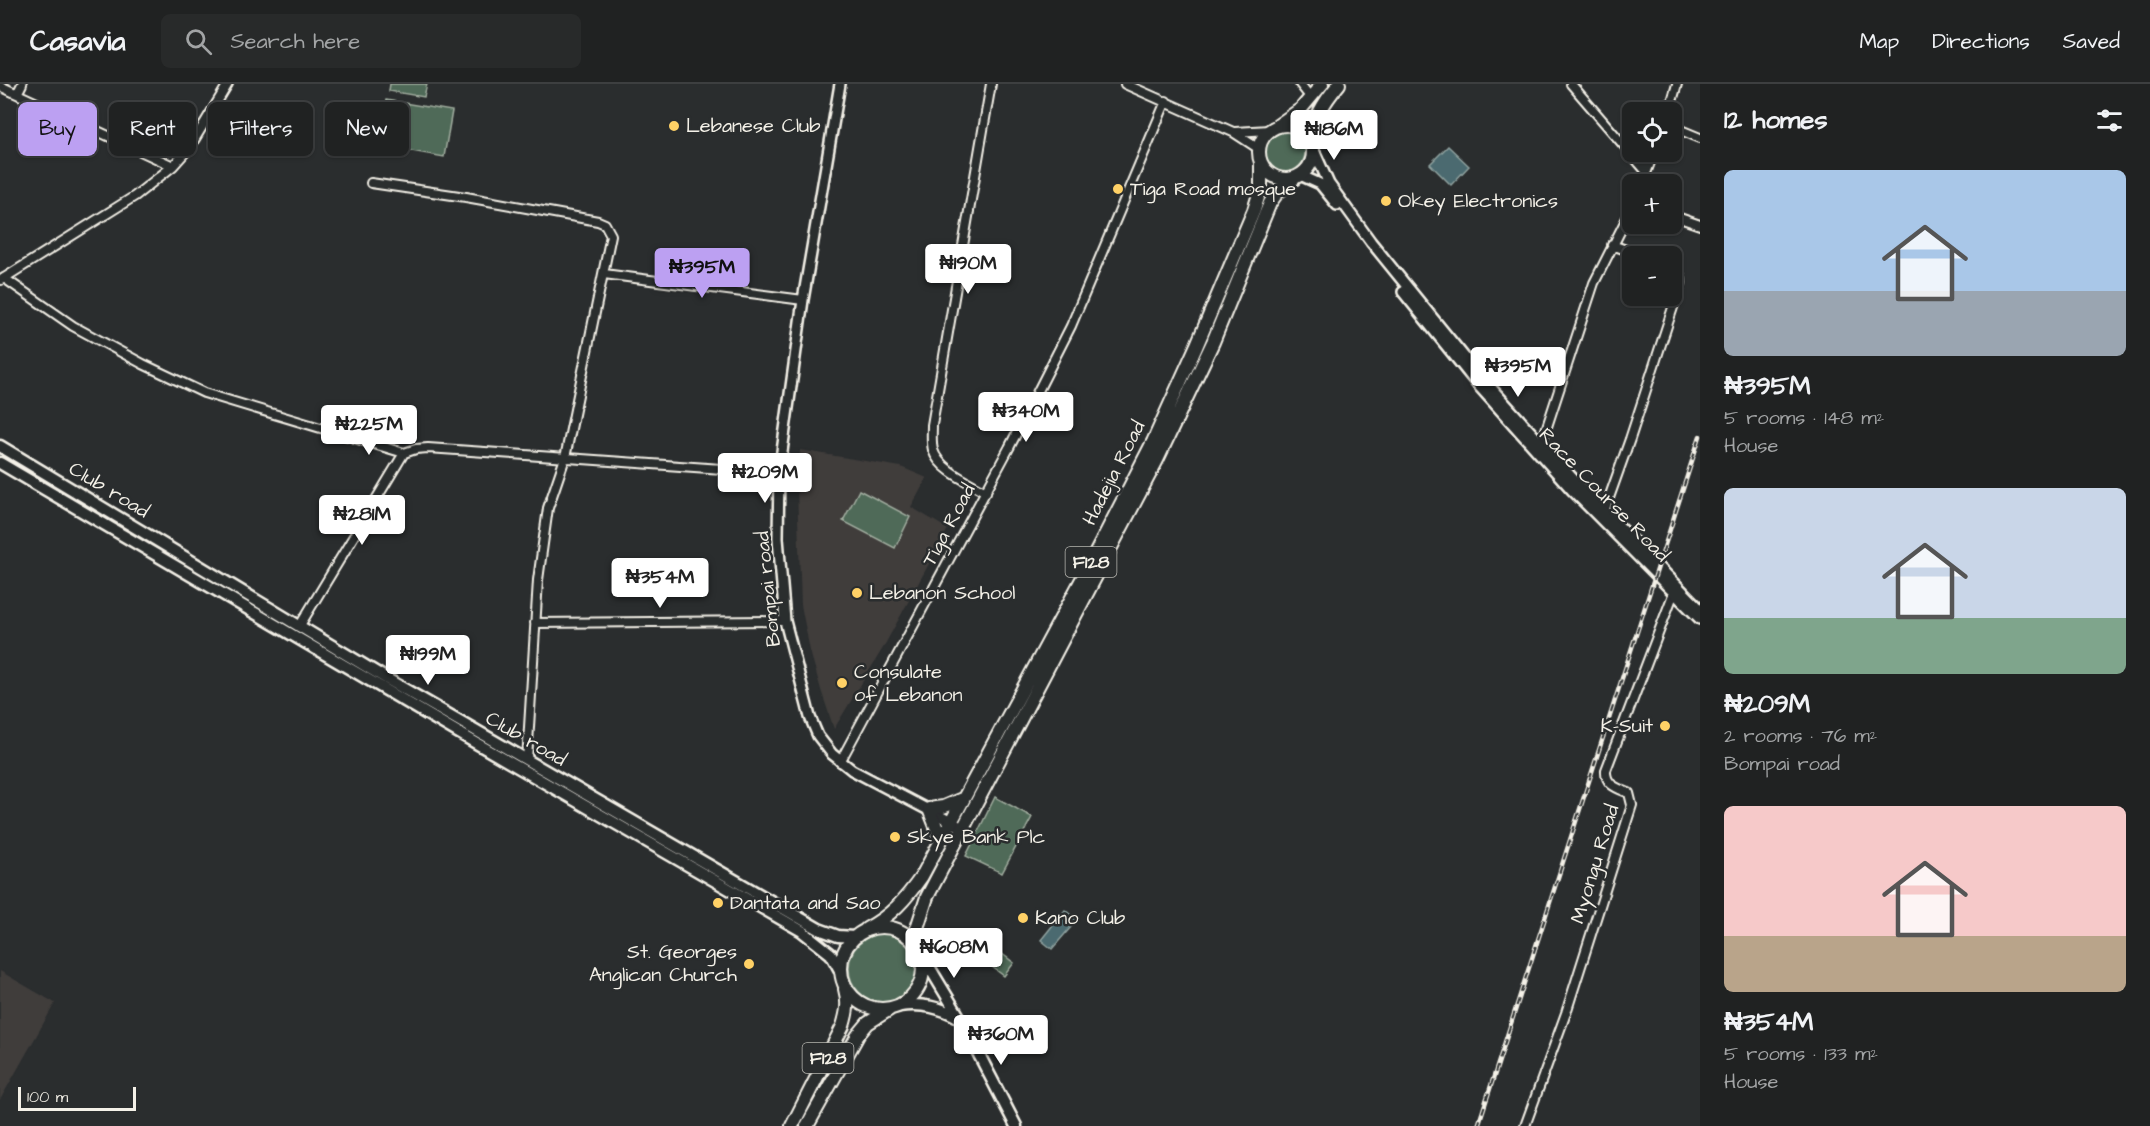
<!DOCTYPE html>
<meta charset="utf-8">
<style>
:root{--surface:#202222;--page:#282a2a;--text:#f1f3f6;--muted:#a2a4a5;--line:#3d3f40;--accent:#bca0f2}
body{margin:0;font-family:"Architects Daughter",sans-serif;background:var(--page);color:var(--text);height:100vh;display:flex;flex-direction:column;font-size:22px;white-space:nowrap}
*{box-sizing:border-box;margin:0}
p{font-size:20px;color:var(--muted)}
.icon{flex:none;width:33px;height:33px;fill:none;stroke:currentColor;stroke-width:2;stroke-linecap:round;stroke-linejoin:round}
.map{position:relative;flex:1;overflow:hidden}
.sheet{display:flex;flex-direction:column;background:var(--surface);width:450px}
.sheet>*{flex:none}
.guide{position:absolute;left:18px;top:18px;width:570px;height:54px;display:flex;gap:12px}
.fabs{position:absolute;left:1622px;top:18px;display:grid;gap:12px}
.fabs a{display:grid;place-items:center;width:60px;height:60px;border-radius:9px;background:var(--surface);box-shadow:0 2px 4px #0004,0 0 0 2px var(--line);font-size:30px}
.scale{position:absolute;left:18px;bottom:15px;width:118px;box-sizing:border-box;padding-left:6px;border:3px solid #f4f1e8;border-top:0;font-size:16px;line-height:21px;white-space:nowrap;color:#f4f1e8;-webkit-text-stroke:4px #2a2d2e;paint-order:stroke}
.price{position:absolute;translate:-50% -51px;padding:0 14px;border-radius:6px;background:#fff;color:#222;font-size:20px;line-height:39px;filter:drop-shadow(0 2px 3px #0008)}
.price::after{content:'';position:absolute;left:50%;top:36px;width:18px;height:14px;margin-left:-9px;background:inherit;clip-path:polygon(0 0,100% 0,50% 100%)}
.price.current{background:var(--accent);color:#111}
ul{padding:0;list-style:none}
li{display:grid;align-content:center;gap:12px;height:318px;padding:0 24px}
li span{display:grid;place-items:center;height:186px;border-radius:9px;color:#555}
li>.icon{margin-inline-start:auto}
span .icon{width:108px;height:108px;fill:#fffc;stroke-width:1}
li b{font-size:26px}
h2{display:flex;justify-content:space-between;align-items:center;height:72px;padding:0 24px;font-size:26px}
.chip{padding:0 21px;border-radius:9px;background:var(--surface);box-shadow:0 2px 4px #0004,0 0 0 2px var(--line);font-size:21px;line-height:54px}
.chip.current{background:var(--accent);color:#111}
header{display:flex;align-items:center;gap:36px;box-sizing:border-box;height:84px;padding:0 30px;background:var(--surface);border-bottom:2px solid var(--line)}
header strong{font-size:28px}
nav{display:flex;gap:33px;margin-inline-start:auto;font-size:21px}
.search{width:420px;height:54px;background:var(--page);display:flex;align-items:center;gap:15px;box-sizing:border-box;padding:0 21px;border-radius:9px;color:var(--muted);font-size:22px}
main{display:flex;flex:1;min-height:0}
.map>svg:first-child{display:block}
.built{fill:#3f3c3b}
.green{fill:#506a59;stroke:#a2aea0;stroke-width:1.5}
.water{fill:#4c6b6f;stroke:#8fa19f;stroke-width:1.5}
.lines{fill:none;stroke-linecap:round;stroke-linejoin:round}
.minor-casing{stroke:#f4f1e8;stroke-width:12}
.tertiary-casing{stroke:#f4f1e8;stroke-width:14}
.secondary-casing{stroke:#f4f1e8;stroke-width:15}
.primary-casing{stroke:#f4f1e8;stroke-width:16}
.minor{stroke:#2a2d2e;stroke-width:8}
.tertiary{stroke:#2a2d2e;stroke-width:9}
.secondary{stroke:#2a2d2e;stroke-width:10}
.primary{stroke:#2a2d2e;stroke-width:12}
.rail-casing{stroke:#f4f1e8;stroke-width:4.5}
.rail{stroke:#2a2d2e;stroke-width:2;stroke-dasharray:7;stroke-linecap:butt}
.poi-dot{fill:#ffd166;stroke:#2a2d2e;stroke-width:2}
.labels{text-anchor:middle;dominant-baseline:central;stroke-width:5;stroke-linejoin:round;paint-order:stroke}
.shield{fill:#2a2d2e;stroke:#b7b6b0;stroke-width:1.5}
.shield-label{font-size:18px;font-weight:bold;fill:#f4f1e8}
.poi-label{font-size:20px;fill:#f4f1e8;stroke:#2a2d2e;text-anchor:start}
.street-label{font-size:20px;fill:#f4f1e8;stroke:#2a2d2e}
</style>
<header>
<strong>Casavia</strong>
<div class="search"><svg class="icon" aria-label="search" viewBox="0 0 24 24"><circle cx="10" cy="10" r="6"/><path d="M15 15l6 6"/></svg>Search here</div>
<nav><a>Map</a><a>Directions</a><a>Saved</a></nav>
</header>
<main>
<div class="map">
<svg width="1700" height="1042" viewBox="0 0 1700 1042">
<rect width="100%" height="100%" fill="#2a2d2e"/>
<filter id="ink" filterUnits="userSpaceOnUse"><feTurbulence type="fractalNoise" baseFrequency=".0167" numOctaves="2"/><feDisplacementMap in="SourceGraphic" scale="12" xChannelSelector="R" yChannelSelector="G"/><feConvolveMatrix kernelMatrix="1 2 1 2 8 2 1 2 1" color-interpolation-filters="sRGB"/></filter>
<g filter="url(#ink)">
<path class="built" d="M 800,366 L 901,383 L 927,394 L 911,423 L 948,445 L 883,564 L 834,645 L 821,606 L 810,567 L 801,521 L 797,405 Z
M 0,887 L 55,919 L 0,1016 Z"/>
<path class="green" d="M 390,0 L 427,0 L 424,13 L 389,7 Z
M 386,16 L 452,27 L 444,73 L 378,61 Z
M1265 68a20 20 0 1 1 40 0a20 20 0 1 1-40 0Z
M 859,406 L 910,433 L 895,464 L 843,437 Z
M 995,713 L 1032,733 L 1002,789 L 966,772 Z
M849 884a34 34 0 1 1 68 0a34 34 0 1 1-68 0Z
M 1001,869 L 1014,879 L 1004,892 L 991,882 Z"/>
<path class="water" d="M 1448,62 L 1469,82 L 1451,101 L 1430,80 Z
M 1065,826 L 1077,836 L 1052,865 L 1041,856 Z"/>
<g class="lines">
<g class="minor-casing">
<path id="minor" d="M 1125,0 L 1233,48 L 1259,65
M 1300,0 L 1311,14
M 1571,0 L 1646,87
M 0,2 L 173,82
M 17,10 L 22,0
M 1669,28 L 1677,0
M 1671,42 L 1700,54
M 1235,48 L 1270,46
M 371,99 L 466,113 L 598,137 L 605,140 L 611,151 L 565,374 L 548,424 L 538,496 L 527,676
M 1642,100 L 1654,68
M 1671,131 L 1700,141
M 1612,161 L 1643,172
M 604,190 L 803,216
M 4,194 L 73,242 L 143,280 L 204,309 L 404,369 L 416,365 L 428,364 L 779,389
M 1,196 L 135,112 L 173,82 L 190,63 L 228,0
M 1541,361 L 1594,199 L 1632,124
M 986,408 C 969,398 939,386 933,366 C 931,358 932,350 932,341 L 991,0
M 1604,428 L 1630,355 L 1681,199 C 1681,191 1679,186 1671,183
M 535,539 L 785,537
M 299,543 L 404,369
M 840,678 L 1009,364 L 1071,242 L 1166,17
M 1525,1042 L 1566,929 L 1632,721 L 1629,709 C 1617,704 1605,701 1606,686 L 1676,503"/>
</g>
<g class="tertiary-casing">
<path id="tertiary" d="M 840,0 L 803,216 L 779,389 L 778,454 L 785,537 L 810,633 L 818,652 L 832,670 L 852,686 L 957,741
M 1313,64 L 1329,100 L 1371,158 L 1474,285 L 1577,399 L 1700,525
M 1300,91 L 1320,100 L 1337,121
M 1403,208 L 1477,300 L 1572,406 L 1700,535"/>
</g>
<g class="secondary-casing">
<path id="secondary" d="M 0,362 L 387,595 L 819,845 L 838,852 L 854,853
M 0,379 L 476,659 L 802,847 L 831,870 L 841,888
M 922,871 L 960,934 L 1016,1042
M 899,922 C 922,919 940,923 960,934"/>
</g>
<g class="primary-casing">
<path id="primary" d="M1259 68a27 27 0 1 1 54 0a27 27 0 1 1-54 0Z
M 1277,42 L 1301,25 L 1322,0
M 1312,59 C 1313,35 1323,19 1339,0
M 941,755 L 929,725 L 943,723 L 962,715
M841 884a41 41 0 1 1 82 0a41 41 0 1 1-82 0Z
M 866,845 C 891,832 906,815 922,792 L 1088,484 L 1153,358 L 1196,263 L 1254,126 L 1261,104 L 1261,80
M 918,864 L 917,844 L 927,813 L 1157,376 L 1213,258 L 1270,119 L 1277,109 L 1295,94
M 792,1042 L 843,942 C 847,929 849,919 845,905
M 807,1042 L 858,951 L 868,939 L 890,925"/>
</g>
<use href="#minor" class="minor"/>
<use href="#tertiary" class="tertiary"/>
<use href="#secondary" class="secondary"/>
<use href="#primary" class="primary"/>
<g class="rail-casing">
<path id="rail" d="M 1478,1042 L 1700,352"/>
</g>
<use href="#rail" class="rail"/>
</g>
</g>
<g class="poi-dot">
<circle cx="674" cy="42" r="6"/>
<circle cx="1118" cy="105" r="6"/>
<circle cx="1386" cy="117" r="6"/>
<circle cx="857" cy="509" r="6"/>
<circle cx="842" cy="599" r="6"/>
<circle cx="1665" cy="642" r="6"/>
<circle cx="895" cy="753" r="6"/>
<circle cx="718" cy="819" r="6"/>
<circle cx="1023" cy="834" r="6"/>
<circle cx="749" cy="880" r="6"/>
</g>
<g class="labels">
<g class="shield">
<rect x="1065.5" y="463" width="51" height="30" rx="4.5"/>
<rect x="802.5" y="959" width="51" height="30" rx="4.5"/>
</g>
<g class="shield-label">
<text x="1091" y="478">F128</text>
<text x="828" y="974">F128</text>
</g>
<g class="poi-label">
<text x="686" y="42">Lebanese Club</text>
<text x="1130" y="105">Tiga Road mosque</text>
<text x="1398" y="117">Okey Electronics</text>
<text x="869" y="509">Lebanon School</text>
<text x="854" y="588">Consulate<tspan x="854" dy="23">of Lebanon</tspan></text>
<text x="1653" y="642" text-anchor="end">K-Suit</text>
<text x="907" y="753">Skye Bank Plc</text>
<text x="730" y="819">Dantata and Sao</text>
<text x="1035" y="834">Kano Club</text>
<text x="737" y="868" text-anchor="end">St. Georges<tspan x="737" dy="23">Anglican Church</tspan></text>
</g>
<g class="street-label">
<text transform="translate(1114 389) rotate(-63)">Hadejia Road</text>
<text transform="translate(109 406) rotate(31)">Club road</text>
<text transform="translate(1604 411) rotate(46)">Race Course Road</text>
<text transform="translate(949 441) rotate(-62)">Tiga Road</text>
<text transform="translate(768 505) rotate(-96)">Bompai road</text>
<text transform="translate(526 655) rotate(30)">Club road</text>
<text transform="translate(1595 780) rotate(-73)">Myongu Road</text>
</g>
</g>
</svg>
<div class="fabs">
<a><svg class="icon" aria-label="locate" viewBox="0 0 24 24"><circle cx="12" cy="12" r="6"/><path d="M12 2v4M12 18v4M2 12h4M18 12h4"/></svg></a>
<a>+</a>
<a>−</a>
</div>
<div class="scale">100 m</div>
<b class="price" style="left:1334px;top:77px">₦186M</b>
<b class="price" style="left:968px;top:211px">₦190M</b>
<b class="price current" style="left:702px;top:215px">₦395M</b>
<b class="price" style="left:1518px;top:314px">₦395M</b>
<b class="price" style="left:1026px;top:359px">₦340M</b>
<b class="price" style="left:369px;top:372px">₦225M</b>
<b class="price" style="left:765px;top:420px">₦209M</b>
<b class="price" style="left:362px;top:462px">₦281M</b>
<b class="price" style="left:660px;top:525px">₦354M</b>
<b class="price" style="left:428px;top:602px">₦199M</b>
<b class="price" style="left:954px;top:895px">₦608M</b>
<b class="price" style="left:1001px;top:982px">₦360M</b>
<div class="guide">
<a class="chip current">Buy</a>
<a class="chip">Rent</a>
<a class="chip">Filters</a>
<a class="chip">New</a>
</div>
</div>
<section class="sheet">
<h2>12 homes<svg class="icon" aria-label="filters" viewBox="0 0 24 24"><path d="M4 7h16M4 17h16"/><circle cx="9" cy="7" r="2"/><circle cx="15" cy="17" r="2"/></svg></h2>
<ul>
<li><span style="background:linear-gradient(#a9c7e8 65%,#9aa5b1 0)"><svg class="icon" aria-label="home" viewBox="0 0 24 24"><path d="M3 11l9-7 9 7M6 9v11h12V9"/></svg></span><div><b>₦395M</b><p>5 rooms · 148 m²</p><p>House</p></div></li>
<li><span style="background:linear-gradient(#c9d6e8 70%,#7fa58c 0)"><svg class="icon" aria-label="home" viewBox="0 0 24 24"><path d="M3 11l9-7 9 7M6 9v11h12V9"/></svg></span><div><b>₦209M</b><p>2 rooms · 76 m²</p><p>Bompai road</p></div></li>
<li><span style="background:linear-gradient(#f6c9c9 70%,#b9a48a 0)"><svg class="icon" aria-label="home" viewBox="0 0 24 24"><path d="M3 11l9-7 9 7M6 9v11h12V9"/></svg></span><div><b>₦354M</b><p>5 rooms · 133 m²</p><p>House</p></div></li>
</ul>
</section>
</main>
